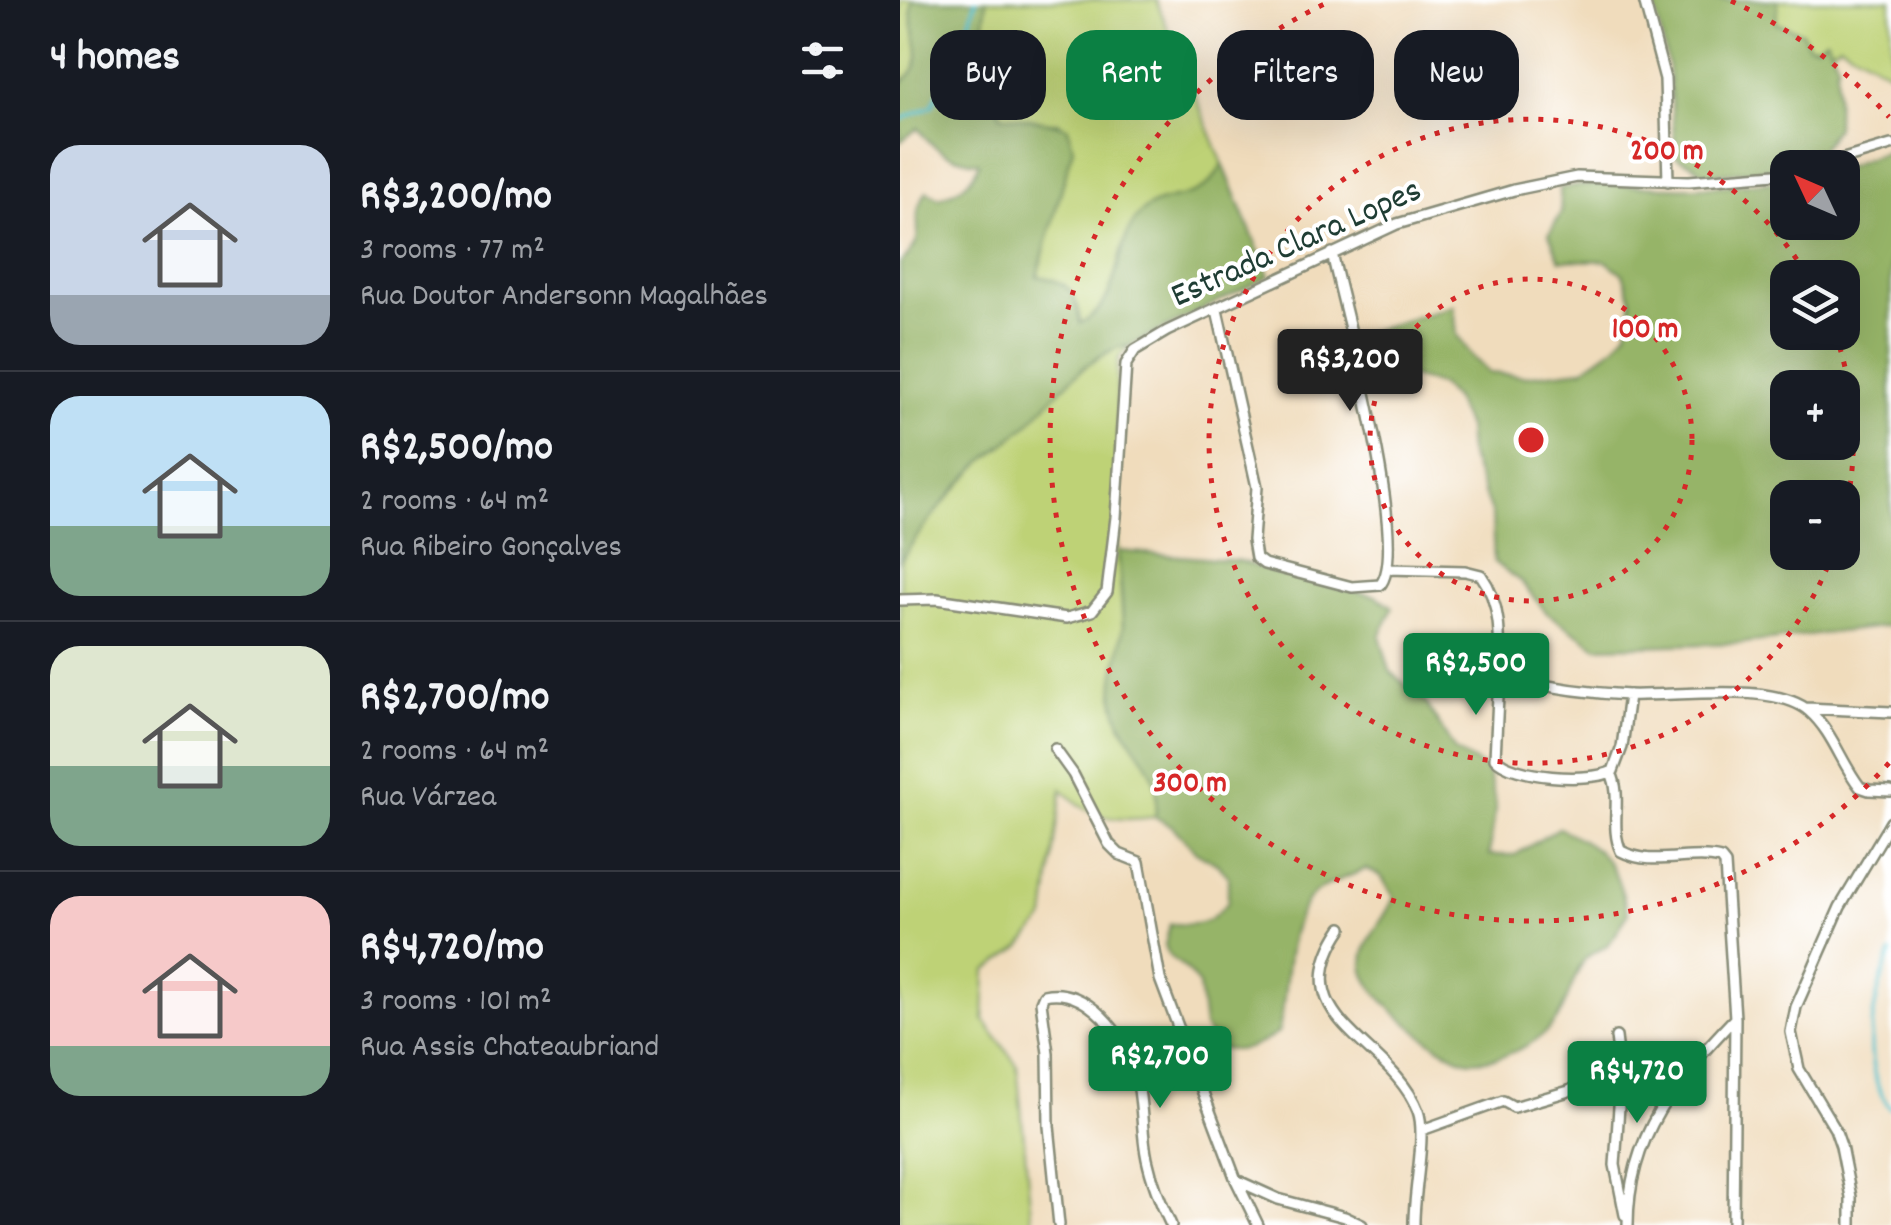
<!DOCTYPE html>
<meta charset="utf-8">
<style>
:root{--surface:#171b24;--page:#242831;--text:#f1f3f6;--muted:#9ea1a6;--line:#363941;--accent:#0b8043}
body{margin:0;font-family:Dekko,sans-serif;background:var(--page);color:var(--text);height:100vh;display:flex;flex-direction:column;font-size:38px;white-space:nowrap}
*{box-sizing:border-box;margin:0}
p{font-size:32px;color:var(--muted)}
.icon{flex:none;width:55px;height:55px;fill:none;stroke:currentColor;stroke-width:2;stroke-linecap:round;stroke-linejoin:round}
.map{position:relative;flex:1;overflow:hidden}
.side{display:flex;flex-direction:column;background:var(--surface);width:900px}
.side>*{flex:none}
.guide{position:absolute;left:30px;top:30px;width:810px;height:90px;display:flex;gap:20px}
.needle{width:65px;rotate:314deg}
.buttons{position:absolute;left:870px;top:150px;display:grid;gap:20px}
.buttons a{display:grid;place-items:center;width:90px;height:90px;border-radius:20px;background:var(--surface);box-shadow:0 10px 40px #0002;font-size:50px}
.price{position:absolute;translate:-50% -85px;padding:0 22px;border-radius:10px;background:var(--accent);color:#fff;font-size:32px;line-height:65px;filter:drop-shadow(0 2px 5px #0008)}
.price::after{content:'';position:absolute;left:50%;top:60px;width:30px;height:22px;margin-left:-15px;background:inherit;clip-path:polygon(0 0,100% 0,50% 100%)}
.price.on{background:#222;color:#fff}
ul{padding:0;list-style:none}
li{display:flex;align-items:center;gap:30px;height:250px;padding:0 50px}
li+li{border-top:2px solid var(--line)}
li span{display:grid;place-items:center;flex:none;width:280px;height:200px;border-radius:30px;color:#555}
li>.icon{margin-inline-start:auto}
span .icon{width:120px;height:120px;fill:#fffc;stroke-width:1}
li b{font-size:42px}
h2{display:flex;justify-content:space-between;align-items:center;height:120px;padding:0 50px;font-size:42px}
.chip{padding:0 35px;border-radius:30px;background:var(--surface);box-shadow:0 10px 40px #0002;font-size:35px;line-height:90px}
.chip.on{background:var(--accent);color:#fff}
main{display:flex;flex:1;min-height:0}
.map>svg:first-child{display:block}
.green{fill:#bed276;stroke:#6e8855;stroke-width:2.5}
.forest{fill:#96b467;stroke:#5a784e;stroke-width:2.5;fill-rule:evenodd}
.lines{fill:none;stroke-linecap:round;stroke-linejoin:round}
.stream{stroke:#4cbbc3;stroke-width:4}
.minor-casing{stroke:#888c78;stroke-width:14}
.minor{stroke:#fff;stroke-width:9}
.ring{fill:none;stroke:#d62828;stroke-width:5;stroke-dasharray:5 10}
.labels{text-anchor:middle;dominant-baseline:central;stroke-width:8;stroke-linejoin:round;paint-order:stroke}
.street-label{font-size:35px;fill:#1f3d34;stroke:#fff}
.centre{fill:#d62828;stroke:#fff;stroke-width:5}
.ring-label{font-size:30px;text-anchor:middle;font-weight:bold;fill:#d62828;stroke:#fff;stroke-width:8;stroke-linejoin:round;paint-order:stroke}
</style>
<main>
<section class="side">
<h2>4 homes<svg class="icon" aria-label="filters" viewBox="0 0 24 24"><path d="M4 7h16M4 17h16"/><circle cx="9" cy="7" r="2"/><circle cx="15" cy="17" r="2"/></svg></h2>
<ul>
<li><span style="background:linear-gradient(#c9d6e8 75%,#9aa5b1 0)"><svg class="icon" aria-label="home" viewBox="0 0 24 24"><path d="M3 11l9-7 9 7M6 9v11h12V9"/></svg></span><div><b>R$3,200/mo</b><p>3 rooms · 77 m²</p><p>Rua Doutor Andersonn Magalhães</p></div></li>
<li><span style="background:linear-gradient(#bfe0f5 65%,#7fa58c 0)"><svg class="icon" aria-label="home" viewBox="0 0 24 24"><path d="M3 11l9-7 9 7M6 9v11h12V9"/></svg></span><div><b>R$2,500/mo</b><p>2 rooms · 64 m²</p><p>Rua Ribeiro Gonçalves</p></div></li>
<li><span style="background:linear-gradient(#dfe7d0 60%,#7fa58c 0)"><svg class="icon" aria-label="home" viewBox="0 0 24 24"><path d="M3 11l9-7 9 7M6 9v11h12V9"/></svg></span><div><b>R$2,700/mo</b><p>2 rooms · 64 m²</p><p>Rua Várzea</p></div></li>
<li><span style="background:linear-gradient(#f6c9c9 75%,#7fa58c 0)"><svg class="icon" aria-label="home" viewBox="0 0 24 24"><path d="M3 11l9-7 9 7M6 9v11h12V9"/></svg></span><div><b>R$4,720/mo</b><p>3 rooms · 101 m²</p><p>Rua Assis Chateaubriand</p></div></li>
</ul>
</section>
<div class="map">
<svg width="991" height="1225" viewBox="0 0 991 1225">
<rect width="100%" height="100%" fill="#fff"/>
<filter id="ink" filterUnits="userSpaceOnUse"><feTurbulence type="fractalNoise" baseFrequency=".01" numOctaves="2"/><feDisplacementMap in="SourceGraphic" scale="20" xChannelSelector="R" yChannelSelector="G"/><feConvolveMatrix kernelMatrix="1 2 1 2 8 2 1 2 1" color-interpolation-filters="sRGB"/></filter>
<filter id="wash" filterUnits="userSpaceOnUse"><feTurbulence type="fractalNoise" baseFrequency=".0048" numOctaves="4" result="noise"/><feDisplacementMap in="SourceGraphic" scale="40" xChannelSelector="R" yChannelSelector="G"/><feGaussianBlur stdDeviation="2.25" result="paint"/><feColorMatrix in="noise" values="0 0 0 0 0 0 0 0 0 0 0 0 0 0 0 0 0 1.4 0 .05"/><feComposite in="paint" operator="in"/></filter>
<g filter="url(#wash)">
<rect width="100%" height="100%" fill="#f0dcbc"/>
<path class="green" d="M 0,0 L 13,0 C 4,33 37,57 0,84 Z
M 87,0 L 256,0 L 323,164 C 319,170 315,178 309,183 C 288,205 254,190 234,222 C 212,256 221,304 180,324 L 178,306 L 137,277 L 173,148 L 159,122 L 134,122 L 100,115 L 89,86 L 76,77 L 71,68 L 79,57 Z
M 878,0 L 991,0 L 991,73 L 940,44 L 933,49 L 926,39 L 916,46 L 908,45 L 894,29 L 876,23 Z
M 218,346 L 229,346 L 219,357 L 217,373 L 218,551 L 223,628 L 213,695 L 222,728 L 251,766 L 259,798 L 255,817 C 214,822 191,820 162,789 L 145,918 L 121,947 L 86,971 L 84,1020 L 117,1065 L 132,1225 L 0,1225 L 0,561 L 32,515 L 80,464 L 128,424 L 147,399 L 176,373 Z"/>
<path class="forest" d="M 13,0 L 87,0 L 79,57 L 71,67 L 76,77 L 95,92 L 100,115 C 118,119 155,120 168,128 L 173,148 L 137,276 C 169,281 176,291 180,323 C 221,306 213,254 234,222 C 254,190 288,205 309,183 C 315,178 319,170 323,164 L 369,276 L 229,346 C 193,347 151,401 127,425 C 112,439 94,451 79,465 C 49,494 23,526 0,561 L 0,263 C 35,232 4,223 27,191 L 39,198 C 59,190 72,183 79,163 C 51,157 35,153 18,128 L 0,142 L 0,84 C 37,57 4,33 13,0 Z
M 753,0 L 878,0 L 876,23 L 902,32 L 908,45 L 917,46 L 926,39 L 937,61 L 936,127 L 918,154 L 907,164 L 893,167 L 805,175 L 794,165 L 776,157 L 768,64 Z
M 991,149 L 991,626 L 843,643 L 697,647 L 647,613 L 621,582 L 594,562 L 592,515 L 569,454 L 567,427 L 554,398 L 540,385 L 480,367 L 469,368 L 460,334 L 554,306 L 557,335 L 571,355 L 589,373 L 624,376 L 683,369 L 715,346 L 727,331 L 732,300 L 723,274 L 706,261 L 660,260 L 649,234 L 661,213 L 660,188 C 698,182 732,186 770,187 C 809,188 849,185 887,179 L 888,222 L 942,222 L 943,168 ZM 888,278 L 942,278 L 942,332 L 888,332 ZM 888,388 L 942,388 L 942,442 L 888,442 ZM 888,498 L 942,498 L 942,552 L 888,552 Z
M 218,551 L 340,561 L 382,575 L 476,596 L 493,607 L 480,636 L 490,671 L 526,703 L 555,751 L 587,769 L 596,804 L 589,855 L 615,855 L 659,828 C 708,852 713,860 728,913 C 722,923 716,937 707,945 C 700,951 688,953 683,962 C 663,996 669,1020 631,1043 C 614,1053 587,1064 566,1060 C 540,1054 470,998 464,971 C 458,942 484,924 494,897 L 481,876 L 466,869 C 451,876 429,882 416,892 C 382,919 389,995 378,1033 C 357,1046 343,1054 319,1048 L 304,1027 L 299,985 L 284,967 L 269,956 L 265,945 L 270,924 C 302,925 306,926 328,902 L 328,876 L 317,864 L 296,852 L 272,826 L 255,817 C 267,758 219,748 214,697 C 211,675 222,651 223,628 C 223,603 220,576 218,551 Z"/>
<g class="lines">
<path class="stream" d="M 0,120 L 32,106 L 66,35 L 76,0
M 991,953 C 973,999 957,1067 991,1109"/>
</g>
</g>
<g filter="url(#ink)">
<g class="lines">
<g class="minor-casing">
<path id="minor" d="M 744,0 L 765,79 L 768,181
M 913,168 L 991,145
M 317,310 L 357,487 L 353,540 L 356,558 L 364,564 L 452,587 L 480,585 C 512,550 443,307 432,253
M 489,569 L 565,571 L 581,575 C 602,604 600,642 599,676 C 641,686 684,693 728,695 C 774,697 874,681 909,711 C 933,732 941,763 960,787 L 969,790 L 991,791
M 0,600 L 37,599 L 167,618 L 192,611 L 207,592 L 216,517 L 226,364 L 235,350 L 267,331 L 497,224 L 614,190 L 677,177 L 789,181 L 888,173
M 599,676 L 595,758 C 612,778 690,783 713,771 L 722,747 L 729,695
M 906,708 L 991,712
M 155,749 L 173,774 L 209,844 L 219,854 L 239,862 L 260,979 L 336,1180 L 358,1225
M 711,773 C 723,797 709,826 721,851 C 753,868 788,851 821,859 L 825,864 L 835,1018 L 833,1225
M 442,928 C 379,1020 491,1040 518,1111 C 527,1135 513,1194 514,1225
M 716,1037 L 721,1078 L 715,1165 L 725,1215
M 522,1130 L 603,1101 L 614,1107 L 669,1091 L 689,1080 L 696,1071 L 720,1064
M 336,1180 L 378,1199 L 445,1217 L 462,1225
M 159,1225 L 149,1126 L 148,1053 L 141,1002 L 144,995 C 186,985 226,1036 236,1074 C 243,1101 241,1131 247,1159 C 252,1182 261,1204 271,1225
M 728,1225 C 728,1135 776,1080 835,1018
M 951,1225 L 951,1197 L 941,1146 L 935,1129 L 899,1069 L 891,1032 L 896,1007 L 940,907 L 991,822"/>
</g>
<use href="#minor" class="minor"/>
</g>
</g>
<g class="ring">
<circle cx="631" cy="440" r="161"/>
<path d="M933 553A322 322 0 1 1 908 277M935 333A322 322 0 0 1 943 521"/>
<path d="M989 763A482 482 0 1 1 431 1M831 1A482 482 0 0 1 989 117"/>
</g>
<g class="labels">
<g class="street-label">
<text transform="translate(397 245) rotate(-24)">Estrada Clara Lopes</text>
</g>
</g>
<circle cx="631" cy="440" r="15" class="centre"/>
<g class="ring-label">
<text x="767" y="159">200 m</text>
<text x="745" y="337">100 m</text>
<text x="290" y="791">300 m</text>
</g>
</svg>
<div class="buttons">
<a><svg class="needle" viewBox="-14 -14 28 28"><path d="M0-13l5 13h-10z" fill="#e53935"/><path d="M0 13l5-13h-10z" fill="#9ea1a6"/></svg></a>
<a><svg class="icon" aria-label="layers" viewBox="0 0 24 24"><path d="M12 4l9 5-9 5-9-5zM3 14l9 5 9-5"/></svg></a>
<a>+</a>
<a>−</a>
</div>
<b class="price on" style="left:450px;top:414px">R$3,200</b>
<b class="price" style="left:576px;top:718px">R$2,500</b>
<b class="price" style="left:260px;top:1111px">R$2,700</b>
<b class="price" style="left:737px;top:1126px">R$4,720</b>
<div class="guide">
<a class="chip">Buy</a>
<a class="chip on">Rent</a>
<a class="chip">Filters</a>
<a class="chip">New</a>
</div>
</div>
</main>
